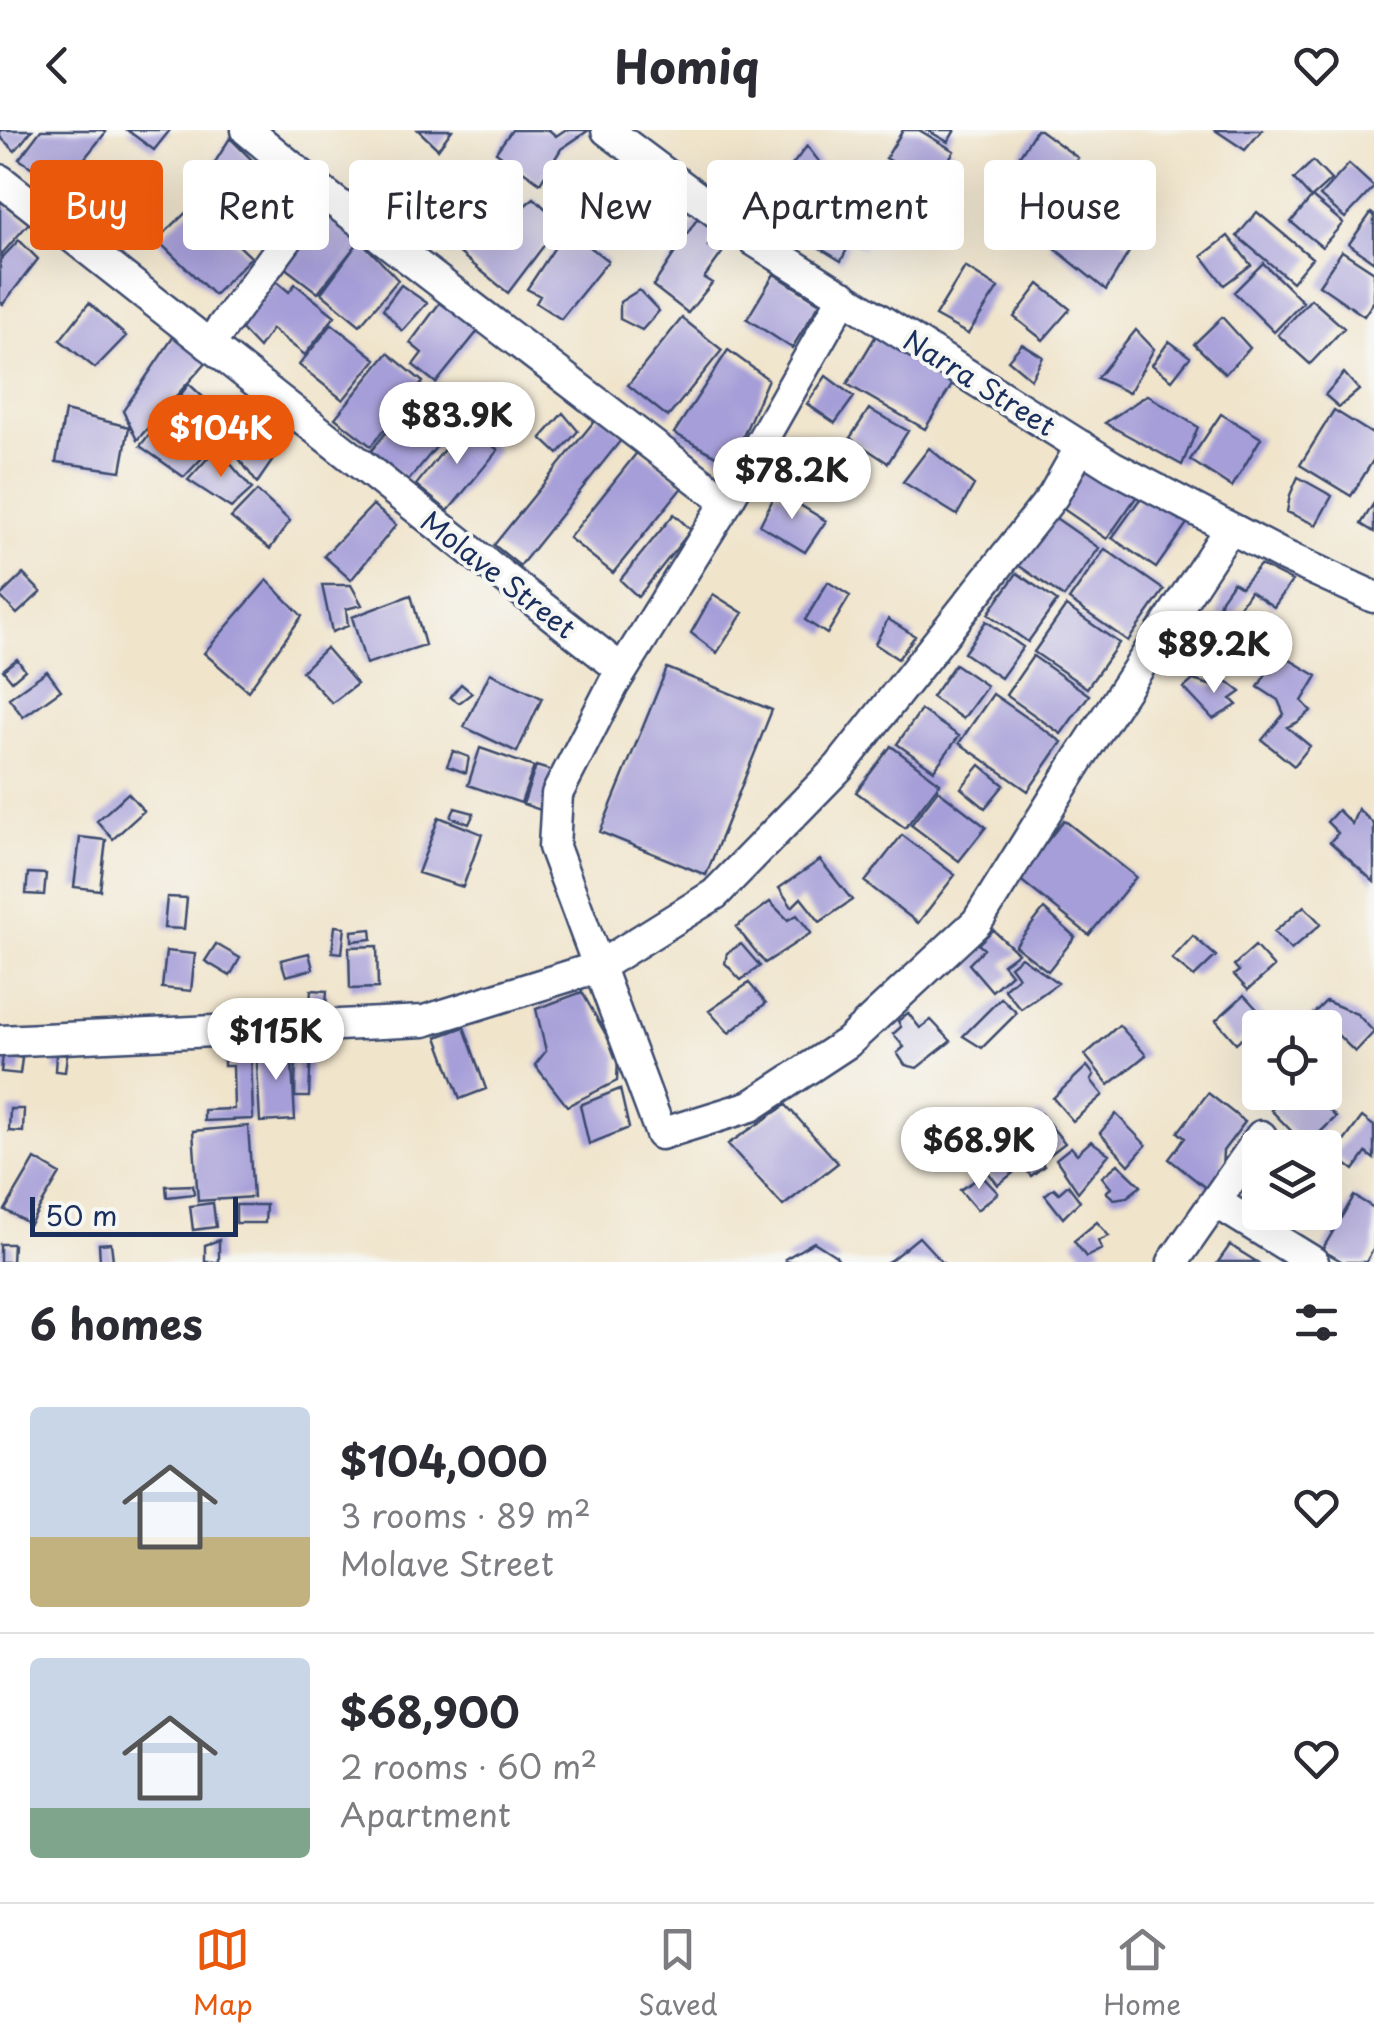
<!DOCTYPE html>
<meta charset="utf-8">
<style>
:root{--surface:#fff;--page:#f7f7f7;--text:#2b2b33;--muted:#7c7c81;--line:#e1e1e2;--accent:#ea580c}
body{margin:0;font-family:"Playpen Sans",sans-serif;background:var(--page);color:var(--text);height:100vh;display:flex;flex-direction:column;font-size:38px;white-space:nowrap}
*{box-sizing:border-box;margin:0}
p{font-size:32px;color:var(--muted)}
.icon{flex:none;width:55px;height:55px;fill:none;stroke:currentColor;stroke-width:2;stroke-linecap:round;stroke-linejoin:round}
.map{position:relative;height:1132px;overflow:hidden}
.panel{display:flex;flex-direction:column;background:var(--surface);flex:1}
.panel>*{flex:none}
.banner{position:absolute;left:30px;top:30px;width:1315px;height:90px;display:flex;gap:20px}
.controls{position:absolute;left:1242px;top:880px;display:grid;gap:20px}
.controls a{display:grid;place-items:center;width:100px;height:100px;border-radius:10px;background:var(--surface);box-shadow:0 10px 40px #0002;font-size:50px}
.scale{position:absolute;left:30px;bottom:25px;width:208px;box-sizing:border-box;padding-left:10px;border:5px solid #1b2f5e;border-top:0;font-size:28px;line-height:35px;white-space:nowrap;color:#1b2f5e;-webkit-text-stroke:8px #f6f6f2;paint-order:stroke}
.price{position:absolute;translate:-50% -85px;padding:0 22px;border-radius:35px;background:#fff;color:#222;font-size:32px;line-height:65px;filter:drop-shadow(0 2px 5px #0008)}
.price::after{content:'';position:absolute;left:50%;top:60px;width:30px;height:22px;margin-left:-15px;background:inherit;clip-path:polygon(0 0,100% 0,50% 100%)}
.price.selected{background:var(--accent);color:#fff}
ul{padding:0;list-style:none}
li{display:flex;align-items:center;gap:30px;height:250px;padding:0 30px}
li+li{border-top:2px solid var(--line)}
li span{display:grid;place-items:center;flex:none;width:280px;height:200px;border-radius:10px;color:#555}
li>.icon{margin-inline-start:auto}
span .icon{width:120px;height:120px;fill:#fffc;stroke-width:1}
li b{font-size:42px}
h2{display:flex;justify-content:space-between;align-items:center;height:120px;padding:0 30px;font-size:42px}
.tag{padding:0 35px;border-radius:10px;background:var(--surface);box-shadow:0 10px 40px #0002;font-size:35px;line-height:90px}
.tag.selected{background:var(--accent);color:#fff}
header{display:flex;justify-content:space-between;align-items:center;height:130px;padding:0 30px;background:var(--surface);font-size:45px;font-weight:700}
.tabs{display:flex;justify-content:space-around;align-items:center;height:140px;border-top:2px solid var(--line);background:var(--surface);font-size:28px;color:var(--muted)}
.tabs a{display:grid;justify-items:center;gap:5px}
.tabs .selected{color:var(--accent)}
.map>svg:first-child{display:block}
.building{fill:#a69ed8}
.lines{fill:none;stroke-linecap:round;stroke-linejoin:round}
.street-casing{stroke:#3b4a6e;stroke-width:35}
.street{stroke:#fff;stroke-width:30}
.labels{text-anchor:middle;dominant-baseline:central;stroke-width:8;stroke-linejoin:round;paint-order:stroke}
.street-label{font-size:28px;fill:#1b2f5e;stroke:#f6f6f2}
</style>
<header><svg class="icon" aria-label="back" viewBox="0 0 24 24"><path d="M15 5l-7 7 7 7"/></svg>Homiq<svg class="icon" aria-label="heart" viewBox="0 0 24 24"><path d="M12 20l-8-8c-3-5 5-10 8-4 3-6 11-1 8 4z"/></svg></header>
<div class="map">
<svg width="1374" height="1132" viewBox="0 0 1374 1132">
<rect width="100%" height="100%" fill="#f6f6f2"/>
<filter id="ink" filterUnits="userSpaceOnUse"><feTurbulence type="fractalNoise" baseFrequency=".01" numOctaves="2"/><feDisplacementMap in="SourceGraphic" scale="20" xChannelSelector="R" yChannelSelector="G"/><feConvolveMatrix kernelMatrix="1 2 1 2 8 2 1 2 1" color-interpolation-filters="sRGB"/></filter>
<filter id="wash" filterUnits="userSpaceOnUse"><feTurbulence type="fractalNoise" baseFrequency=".0048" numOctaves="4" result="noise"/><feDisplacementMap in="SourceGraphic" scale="40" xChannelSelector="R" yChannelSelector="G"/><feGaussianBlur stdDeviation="2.25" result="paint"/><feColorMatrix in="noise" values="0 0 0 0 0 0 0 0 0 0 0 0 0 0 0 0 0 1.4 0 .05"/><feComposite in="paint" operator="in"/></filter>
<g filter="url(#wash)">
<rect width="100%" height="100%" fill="#f0e4cb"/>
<g id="blocks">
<path class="building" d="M 0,0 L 32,0 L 15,21 L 0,7 Z
M 41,0 L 104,0 L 106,2 L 61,57 L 19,29 Z
M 127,0 L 170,0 L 154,20 Z
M 418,0 L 452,0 L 438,19 Z
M 512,0 L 549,0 L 556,6 L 565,0 L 589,0 L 561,19 L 540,53 L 496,22 Z
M 903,0 L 919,0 L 954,21 L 933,56 L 886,28 Z
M 927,0 L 955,0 L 948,12 Z
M 1036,0 L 1040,0 L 1078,28 L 1049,67 L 1008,44 Z
M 1215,0 L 1262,0 L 1245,20 Z
M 230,8 L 265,43 L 231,82 L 199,58 Z
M 807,16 L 821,34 L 805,59 L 786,43 Z
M 1313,31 L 1331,50 L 1311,68 L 1294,49 Z
M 1349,34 L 1374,57 L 1345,88 L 1320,66 Z
M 818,55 L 835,64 L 825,80 L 836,92 L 821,107 L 799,93 Z
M 1312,67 L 1343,93 L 1322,117 L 1291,92 Z
M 534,68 L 561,93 L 508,163 L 451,116 L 465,99 L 482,110 L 505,73 L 518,81 Z
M 109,69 L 139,96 L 116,123 L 86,94 Z
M 0,71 L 29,93 L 0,126 Z
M 1081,72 L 1132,117 L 1106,160 L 1049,114 Z
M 195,74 L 251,127 L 214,165 L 157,110 Z
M 326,74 L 398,150 L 360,195 L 321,163 L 357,114 L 318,163 L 280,134 Z
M 860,76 L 883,86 L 863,119 L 843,105 Z
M 1257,82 L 1312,128 L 1292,152 L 1237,106 Z
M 1371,83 L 1374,85 L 1374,132 L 1349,114 Z
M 699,86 L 719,99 L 708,116 L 722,123 L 704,148 L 712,153 L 688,183 L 653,156 Z
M 567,99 L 608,131 L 561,189 L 536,173 L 540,166 L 527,159 Z
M 833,99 L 849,115 L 841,131 L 818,117 Z
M 1228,106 L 1251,135 L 1224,155 L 1202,126 Z
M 19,110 L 38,129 L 3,174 L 0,172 L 0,130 Z
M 1342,121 L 1374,142 L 1374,171 L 1364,186 L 1319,155 Z
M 1263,133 L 1303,172 L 1274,202 L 1234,162 Z
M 965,137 L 998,158 L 968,204 L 935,186 Z
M 774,144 L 820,173 L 792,218 L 747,189 Z
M 276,151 L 289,162 L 295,154 L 335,186 L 305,225 L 272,199 L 259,218 L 239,197 Z
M 1039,154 L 1070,179 L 1043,210 L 1014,187 Z
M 401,155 L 427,173 L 402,201 L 383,179 Z
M 639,160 L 659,181 L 642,200 L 620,189 L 620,172 Z
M 447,163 L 482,196 L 436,253 L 413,235 L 422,223 L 410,213 Z
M 1311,169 L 1344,198 L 1310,234 L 1278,205 Z
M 89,173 L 126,206 L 95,238 L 60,210 Z
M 1222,187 L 1250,218 L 1225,244 L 1194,214 Z
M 682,188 L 722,220 L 668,287 L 628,255 Z
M 332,194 L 376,229 L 343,270 L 299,235 Z
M 1136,200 L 1154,219 L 1129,263 L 1097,248 Z
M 176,203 L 210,228 L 137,310 L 123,281 Z
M 877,204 L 955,250 L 925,299 L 847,254 Z
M 1169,211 L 1190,227 L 1172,250 L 1152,235 Z
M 1022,214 L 1043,227 L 1031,249 L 1008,230 Z
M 728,220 L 768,249 L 731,334 L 674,303 Z
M 388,223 L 423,252 L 371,316 L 335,288 Z
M 1344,243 L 1359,260 L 1339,277 L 1325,265 Z
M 826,246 L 854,267 L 835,293 L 807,274 Z
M 189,254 L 233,295 L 184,347 L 140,316 Z
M 418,263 L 456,293 L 408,351 L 371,321 Z
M 1147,265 L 1198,297 L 1182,335 L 1105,293 Z
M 255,279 L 290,305 L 257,353 L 229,315 Z
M 869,279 L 908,301 L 888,333 L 850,308 Z
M 1334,280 L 1374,305 L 1374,329 L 1351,366 L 1300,335 Z
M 65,281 L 129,297 L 121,341 L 56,332 Z
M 563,283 L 578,301 L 558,324 L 541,308 Z
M 600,284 L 625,305 L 520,436 L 494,415 Z
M 1221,284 L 1261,308 L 1232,357 L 1190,330 Z
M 465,293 L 498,320 L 448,381 L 416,355 Z
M 814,310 L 838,324 L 812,363 L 788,350 Z
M 217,318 L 252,359 L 231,378 L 188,350 Z
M 929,318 L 974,355 L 957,385 L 903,352 Z
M 639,320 L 684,355 L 613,443 L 569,408 Z
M 1089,333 L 1137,366 L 1107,409 L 1059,376 Z
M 1298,347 L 1332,366 L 1316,395 L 1287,382 L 1290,365 Z
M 257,361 L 290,391 L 270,419 L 231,388 Z
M 777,361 L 826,391 L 805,422 L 760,395 Z
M 1145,362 L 1188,392 L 1156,438 L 1112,408 Z
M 1374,373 L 1374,402 L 1361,394 Z
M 373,375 L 396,395 L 351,450 L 324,426 Z
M 674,384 L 691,400 L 638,467 L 620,450 Z
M 1050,384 L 1099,418 L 1064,467 L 1015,433 Z
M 1105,419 L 1164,460 L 1128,511 L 1069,470 Z
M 1260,435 L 1292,451 L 1274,477 L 1250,461 L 1231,490 L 1217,485 L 1221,469 L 1233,452 L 1241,457 Z
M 1017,443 L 1057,471 L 1028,512 L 988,484 Z
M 23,444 L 41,462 L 17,484 L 0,466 Z
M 267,450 L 302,486 L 248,561 L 204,523 Z
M 828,452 L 850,466 L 827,504 L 805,490 Z
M 322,455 L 351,455 L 362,475 L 346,479 L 348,496 L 332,502 Z
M 713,464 L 743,483 L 717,523 L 691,503 Z
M 411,465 L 425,515 L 366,534 L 352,487 Z
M 1066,476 L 1119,513 L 1087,558 L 1034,522 Z
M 888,489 L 915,506 L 898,529 L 875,514 Z
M 986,491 L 1023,517 L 1001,548 L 964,523 Z
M 326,518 L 357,554 L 332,573 L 302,541 Z
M 1278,523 L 1317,546 L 1302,571 L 1311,581 L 1298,592 L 1287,597 L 1310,616 L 1294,636 L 1262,610 L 1284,584 L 1278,570 L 1258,557 Z
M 1033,526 L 1089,565 L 1061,604 L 1006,565 Z
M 17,529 L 25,540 L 12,551 L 3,540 Z
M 955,534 L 987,556 L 963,589 L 932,567 Z
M 667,538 L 772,580 L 706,745 L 600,702 Z
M 47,541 L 61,560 L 23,587 L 9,568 Z
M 490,543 L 542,568 L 517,622 L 464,597 Z
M 1223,548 L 1241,562 L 1231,569 L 1237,575 L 1213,589 L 1184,558 L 1193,550 L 1213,556 Z
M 461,554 L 472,563 L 459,573 L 450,567 Z
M 993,564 L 1062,612 L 1028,661 L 959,613 Z
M 921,580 L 959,606 L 934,640 L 897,614 Z
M 891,616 L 940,653 L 905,698 L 856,662 Z
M 480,618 L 534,637 L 521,673 L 468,655 Z
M 453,621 L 469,627 L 466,643 L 447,636 Z
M 980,635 L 1004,655 L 985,678 L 961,658 Z
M 536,636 L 559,643 L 546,682 L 523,674 Z
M 938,660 L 986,697 L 959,731 L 911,695 Z
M 128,663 L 144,681 L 113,709 L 97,691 Z
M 455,678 L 474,683 L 469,694 L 451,687 Z
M 1358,679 L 1374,694 L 1374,752 L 1330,712 L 1338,703 L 1327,692 L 1338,680 L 1352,694 Z
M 439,687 L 482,704 L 463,757 L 418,743 Z
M 1064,690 L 1136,747 L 1089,805 L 1018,748 Z
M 902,705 L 955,745 L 918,793 L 865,752 Z
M 80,707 L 106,710 L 100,760 L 74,757 Z
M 820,730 L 852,770 L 820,792 L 801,768 L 792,777 L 779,758 Z
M 28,743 L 46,744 L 44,765 L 26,764 Z
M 167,767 L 187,768 L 184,799 L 164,798 Z
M 770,772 L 788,790 L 797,785 L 811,803 L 765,833 L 736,797 Z
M 1304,776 L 1321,794 L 1291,820 L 1274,802 Z
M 1044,779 L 1075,807 L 1048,841 L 1015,816 Z
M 335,796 L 345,797 L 342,823 L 332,822 Z
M 371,799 L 372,809 L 352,811 L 352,801 Z
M 993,800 L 1018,823 L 1003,834 L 1011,844 L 992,861 L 969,834 L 984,819 L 978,814 Z
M 1193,806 L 1216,826 L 1194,847 L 1172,829 Z
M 216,814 L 240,828 L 230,846 L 205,831 Z
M 741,814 L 760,836 L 741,850 L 725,833 L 727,823 Z
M 377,816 L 378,858 L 350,859 L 349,817 Z
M 1255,816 L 1274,837 L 1248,860 L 1234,845 L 1239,841 L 1234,835 Z
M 166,821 L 195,824 L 191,861 L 162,858 Z
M 309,823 L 313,839 L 286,846 L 281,830 Z
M 1021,827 L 1058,853 L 1021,879 L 1004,859 L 1018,847 L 1010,836 Z
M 749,853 L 766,873 L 729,903 L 709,881 Z
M 311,860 L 327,861 L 326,876 L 310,875 Z
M 582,862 L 618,926 L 617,951 L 567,976 L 535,935 L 546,921 L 536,879 Z
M 1244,865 L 1265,888 L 1236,913 L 1216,890 Z
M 1001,868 L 1017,883 L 982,918 L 963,906 Z
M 1326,871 L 1357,884 L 1374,902 L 1355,922 L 1334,901 L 1325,910 L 1325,898 L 1299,898 Z
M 908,883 L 920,898 L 931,890 L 951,911 L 917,938 L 905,935 L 897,923 L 904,917 L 893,904 L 901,897 L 898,891 Z
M 1119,895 L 1146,925 L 1109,955 L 1085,925 Z
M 464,897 L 486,959 L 460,969 L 437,907 Z
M 291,914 L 295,990 L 260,992 L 256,916 Z
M 296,917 L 311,917 L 309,967 L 295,967 Z
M 251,923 L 253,989 L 204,991 L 204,980 L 234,979 L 233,936 L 224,936 L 224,924 Z
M 56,924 L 67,925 L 65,942 L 55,941 Z
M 3,925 L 22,928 L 20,944 L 1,942 Z
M 1087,936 L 1094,945 L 1091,950 L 1103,965 L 1073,991 L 1053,968 Z
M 1325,957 L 1333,965 L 1323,974 L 1336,987 L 1306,1016 L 1271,980 L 1283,969 L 1281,962 L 1325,962 Z
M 620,959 L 629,998 L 589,1014 L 580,975 Z
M 1208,963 L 1245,992 L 1223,1021 L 1222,1040 L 1207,1059 L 1169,1029 L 1185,1008 L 1178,1002 Z
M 786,975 L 838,1033 L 783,1076 L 728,1014 Z
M 10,979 L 24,979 L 23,1002 L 9,1001 Z
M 1040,983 L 1065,1013 L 1043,1030 L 1018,1000 Z
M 1116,984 L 1146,1015 L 1129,1035 L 1100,1003 Z
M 1362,987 L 1374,996 L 1374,1029 L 1366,1023 L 1354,1040 L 1334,1025 Z
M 1012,994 L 1044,1036 L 1031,1046 L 1018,1030 L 1008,1038 L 1013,1043 L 998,1055 L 985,1038 L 990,1034 L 983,1025 L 989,1020 L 994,1028 L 1001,1022 L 995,1015 L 1002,1009 L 998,1004 Z
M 248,996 L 253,1067 L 198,1071 L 193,1001 Z
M 1091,1011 L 1109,1024 L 1078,1062 L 1056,1029 L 1071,1017 L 1077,1024 Z
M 35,1029 L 60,1044 L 30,1094 L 5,1080 Z
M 1118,1034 L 1141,1056 L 1127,1067 L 1114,1069 L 1106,1062 L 1111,1058 L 1102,1047 Z
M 982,1046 L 998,1063 L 977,1080 L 960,1060 Z
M 193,1055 L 194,1064 L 167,1067 L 166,1056 Z
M 1068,1055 L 1080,1071 L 1063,1088 L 1045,1065 L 1054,1058 L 1059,1063 Z
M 1354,1066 L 1374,1078 L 1374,1118 L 1366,1132 L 1343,1132 L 1322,1120 Z
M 213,1073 L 216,1097 L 193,1100 L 190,1076 Z
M 236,1075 L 266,1075 L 265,1093 L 236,1093 Z
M 1097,1092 L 1109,1106 L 1098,1111 L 1102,1119 L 1086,1127 L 1074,1111 Z
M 919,1107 L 942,1132 L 887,1132 L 892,1129 Z
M 219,1110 L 219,1132 L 205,1132 L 205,1115 Z
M 814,1112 L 836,1126 L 840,1132 L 787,1132 L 785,1129 Z
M 111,1113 L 113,1130 L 100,1131 L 99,1114 Z
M 0,1114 L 13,1114 L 12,1132 L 0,1132 Z
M 1230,1115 L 1257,1132 L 1218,1132 Z"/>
</g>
</g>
<g filter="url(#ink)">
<use href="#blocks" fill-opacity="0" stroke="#3b4a6e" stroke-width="2.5"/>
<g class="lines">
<g class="street-casing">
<path id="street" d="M 247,0 L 322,62 L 727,372
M 607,0 L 755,111 L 1112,336 L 1280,424 L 1374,467
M 0,50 L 622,540
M 844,166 L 727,372 L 613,555 L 557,664 L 554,717 L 661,1004 L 751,976 L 847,913 L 977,792 L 1079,629 L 1230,398
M 209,215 L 322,62
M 0,911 L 424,891 L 598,837 L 715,764 L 839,637 L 1053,366 L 1081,316
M 1216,1072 L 1313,1132
M 1173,1132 L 1261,1006"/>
</g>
<use href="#street" class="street"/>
</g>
</g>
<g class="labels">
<g class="street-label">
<text transform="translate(980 252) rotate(32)">Narra Street</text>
<text transform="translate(499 444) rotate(38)">Molave Street</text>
</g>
</g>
</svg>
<div class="controls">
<a><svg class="icon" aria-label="locate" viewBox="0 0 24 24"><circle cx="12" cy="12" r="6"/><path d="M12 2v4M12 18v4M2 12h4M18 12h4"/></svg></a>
<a><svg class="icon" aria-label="layers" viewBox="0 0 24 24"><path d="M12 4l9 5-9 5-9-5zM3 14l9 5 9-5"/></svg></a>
</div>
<div class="scale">50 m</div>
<b class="price" style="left:457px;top:337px">$83.9K</b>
<b class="price selected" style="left:221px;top:350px">$104K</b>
<b class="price" style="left:792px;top:392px">$78.2K</b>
<b class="price" style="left:1214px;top:566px">$89.2K</b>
<b class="price" style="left:276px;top:953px">$115K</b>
<b class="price" style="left:979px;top:1062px">$68.9K</b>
<div class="banner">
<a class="tag selected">Buy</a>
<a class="tag">Rent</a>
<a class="tag">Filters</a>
<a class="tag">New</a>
<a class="tag">Apartment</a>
<a class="tag">House</a>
</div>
</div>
<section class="panel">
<h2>6 homes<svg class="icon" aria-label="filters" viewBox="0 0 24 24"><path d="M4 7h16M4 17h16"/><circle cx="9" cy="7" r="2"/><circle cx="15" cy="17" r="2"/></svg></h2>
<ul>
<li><span style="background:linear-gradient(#c9d6e8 65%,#c2b280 0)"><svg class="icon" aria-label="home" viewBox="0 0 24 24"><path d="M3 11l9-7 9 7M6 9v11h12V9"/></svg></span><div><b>$104,000</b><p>3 rooms · 89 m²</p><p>Molave Street</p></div><svg class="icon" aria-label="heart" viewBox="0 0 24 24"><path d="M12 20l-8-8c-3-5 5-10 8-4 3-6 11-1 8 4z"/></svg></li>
<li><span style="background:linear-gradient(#c9d6e8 75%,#7fa58c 0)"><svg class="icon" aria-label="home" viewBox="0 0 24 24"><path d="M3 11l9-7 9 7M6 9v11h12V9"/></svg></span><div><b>$68,900</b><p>2 rooms · 60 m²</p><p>Apartment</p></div><svg class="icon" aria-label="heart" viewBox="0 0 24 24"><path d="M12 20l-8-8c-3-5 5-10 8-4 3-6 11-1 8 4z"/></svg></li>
</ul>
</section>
<nav class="tabs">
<a class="selected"><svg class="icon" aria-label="map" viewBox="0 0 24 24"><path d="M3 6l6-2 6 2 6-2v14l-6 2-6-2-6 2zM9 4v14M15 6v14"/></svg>Map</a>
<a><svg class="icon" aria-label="saved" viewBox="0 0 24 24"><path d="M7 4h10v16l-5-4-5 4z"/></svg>Saved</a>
<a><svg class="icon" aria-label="home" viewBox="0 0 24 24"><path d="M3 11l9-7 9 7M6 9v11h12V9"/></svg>Home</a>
</nav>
